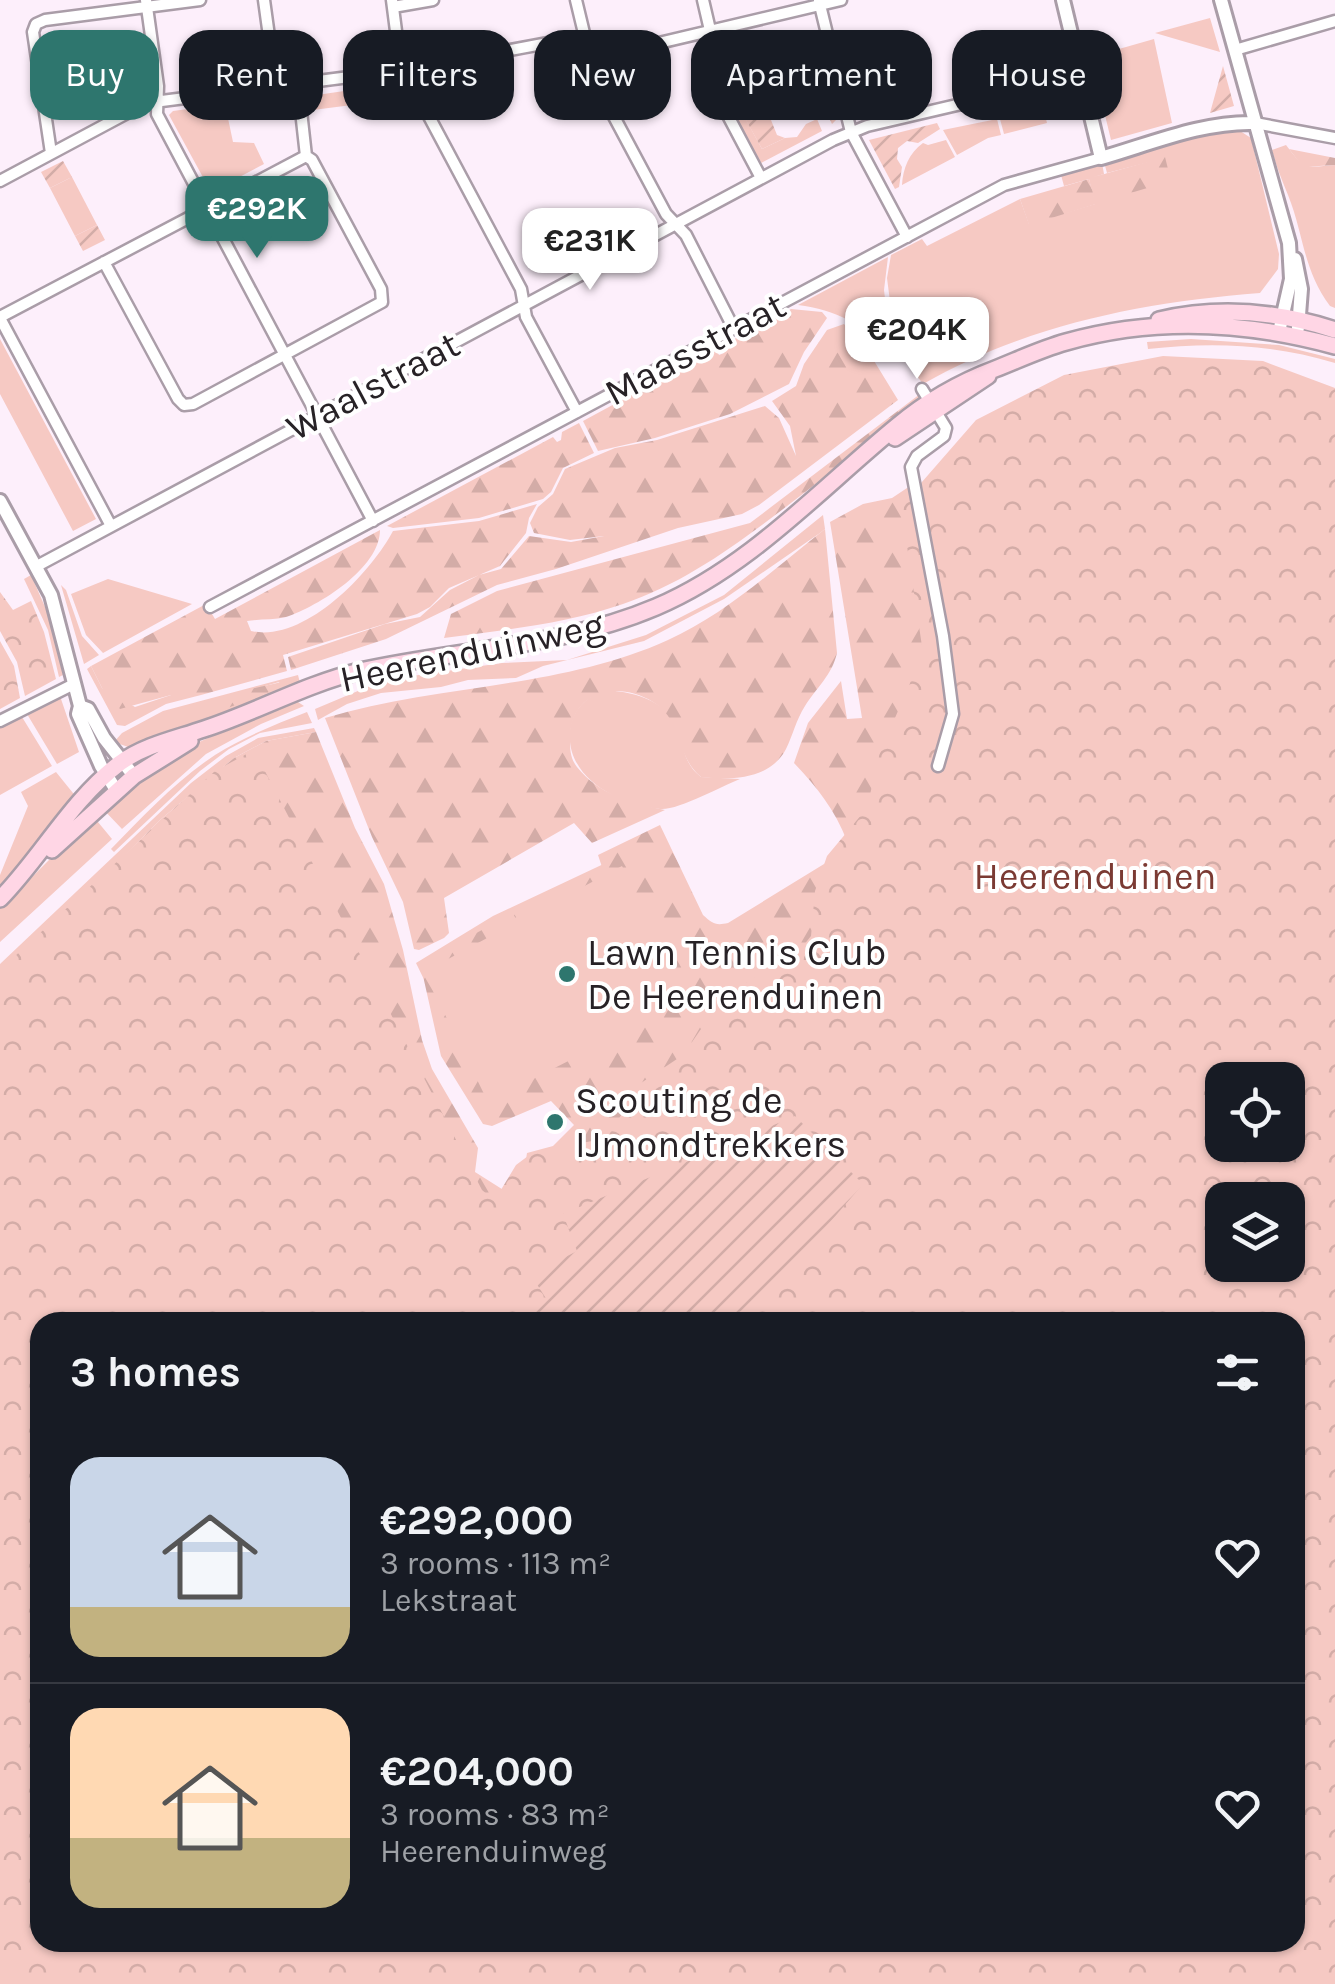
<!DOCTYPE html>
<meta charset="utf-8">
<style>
:root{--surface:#171b24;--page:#242831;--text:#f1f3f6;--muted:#9ea1a6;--line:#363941;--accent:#2e766e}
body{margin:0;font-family:Karla,sans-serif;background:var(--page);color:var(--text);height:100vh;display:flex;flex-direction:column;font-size:38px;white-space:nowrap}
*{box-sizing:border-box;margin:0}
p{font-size:32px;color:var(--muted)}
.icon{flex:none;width:55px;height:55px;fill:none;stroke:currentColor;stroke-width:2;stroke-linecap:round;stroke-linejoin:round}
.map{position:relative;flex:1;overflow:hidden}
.side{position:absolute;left:30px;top:1312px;width:1275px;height:640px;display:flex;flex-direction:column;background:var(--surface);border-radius:30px;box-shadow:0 2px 8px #0004}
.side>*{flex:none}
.guide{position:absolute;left:30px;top:30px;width:1275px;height:90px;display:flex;gap:20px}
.controls{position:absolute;left:1205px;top:1062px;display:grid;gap:20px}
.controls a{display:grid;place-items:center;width:100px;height:100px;border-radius:20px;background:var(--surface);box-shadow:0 2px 8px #0004;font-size:50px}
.price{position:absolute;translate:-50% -85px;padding:0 22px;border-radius:20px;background:#fff;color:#222;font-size:32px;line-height:65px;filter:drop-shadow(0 2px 5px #0008)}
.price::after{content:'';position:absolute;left:50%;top:60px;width:30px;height:22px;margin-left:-15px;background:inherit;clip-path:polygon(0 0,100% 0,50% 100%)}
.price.on{background:var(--accent);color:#fff}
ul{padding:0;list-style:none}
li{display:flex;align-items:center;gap:30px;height:250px;padding:0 40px}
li+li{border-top:2px solid var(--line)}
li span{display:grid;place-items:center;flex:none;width:280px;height:200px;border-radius:30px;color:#555}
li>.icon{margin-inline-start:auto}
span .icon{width:120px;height:120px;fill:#fffc;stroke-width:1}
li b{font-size:42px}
h2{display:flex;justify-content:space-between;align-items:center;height:120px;padding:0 40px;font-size:42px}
.chip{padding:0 35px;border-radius:30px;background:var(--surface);box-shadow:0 2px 8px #0004;font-size:35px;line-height:90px}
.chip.on{background:var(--accent);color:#fff}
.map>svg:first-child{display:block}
.grass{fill:#f6c9c3;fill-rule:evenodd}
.forest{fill:url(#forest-firs)}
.park{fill:url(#park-crowns);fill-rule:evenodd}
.garden{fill:url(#garden-furrows)}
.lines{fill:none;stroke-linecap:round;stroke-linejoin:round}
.minor-casing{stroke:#aa9da8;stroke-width:15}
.tertiary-casing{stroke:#aa9da8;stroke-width:18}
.secondary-casing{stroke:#aa9da8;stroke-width:20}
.minor{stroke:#fff;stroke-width:10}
.tertiary{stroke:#fff;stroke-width:12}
.secondary{stroke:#ffd6e5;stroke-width:15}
.poi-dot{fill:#2e766e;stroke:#fff;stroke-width:4}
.labels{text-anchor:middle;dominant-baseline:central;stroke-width:8;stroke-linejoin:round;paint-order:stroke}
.street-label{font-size:38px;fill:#272226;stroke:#fff}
.park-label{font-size:38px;fill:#7b3a33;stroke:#fff}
.poi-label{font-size:38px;fill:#272226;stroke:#fff;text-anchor:start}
</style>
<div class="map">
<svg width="1335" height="1984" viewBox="0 0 1335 1984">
<defs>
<pattern id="forest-firs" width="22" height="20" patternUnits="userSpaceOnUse" patternTransform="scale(2.5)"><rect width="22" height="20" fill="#f6c9c3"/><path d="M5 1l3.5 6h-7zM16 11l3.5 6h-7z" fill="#d3aca7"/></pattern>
<pattern id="park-crowns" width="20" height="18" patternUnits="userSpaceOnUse" patternTransform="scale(2.5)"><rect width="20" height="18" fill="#f6c9c3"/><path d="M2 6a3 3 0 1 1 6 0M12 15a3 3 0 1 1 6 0" fill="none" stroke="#d3aca7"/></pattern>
<pattern id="garden-furrows" width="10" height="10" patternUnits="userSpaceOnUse" patternTransform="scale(2.5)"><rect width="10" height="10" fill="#f6c9c3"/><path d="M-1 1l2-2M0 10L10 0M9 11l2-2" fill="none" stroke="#d3aca7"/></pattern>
</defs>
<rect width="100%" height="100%" fill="#fdeffb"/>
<path class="grass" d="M 1210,18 L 1220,52 L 1155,33 Z
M 1154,39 L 1172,123 L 1111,140 L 1091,57 Z
M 351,90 L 352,105 L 313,110 L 310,96 Z
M 732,94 L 762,149 L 785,138 L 797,137 L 806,124 L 817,119 L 822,131 L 761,163 L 725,97 Z
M 1041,99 L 1047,123 L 1004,134 L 1000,119 L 1039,110 L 1037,100 Z
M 225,104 L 233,142 L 254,143 L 264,164 L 211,192 L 169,115 L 173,111 Z
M 997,119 L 1001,135 L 988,138 L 957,155 L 943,130 Z
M 1225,129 L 1237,129 L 1251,138 L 1279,254 L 1278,269 L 1260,293 C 1143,302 1026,325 923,384 L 896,348 L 887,278 L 891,255 L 922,239 L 927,246 L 1020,199 L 1029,224 L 1095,204 L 1089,179 L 1064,186 L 1061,175 L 1102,163 L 1104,174 L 1094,177 L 1165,158 L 1107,173 L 1104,162 Z
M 946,140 L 955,157 L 902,185 C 903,168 909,153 923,143 L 928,145 Z
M 1286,145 C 1304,169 1304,168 1335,165 L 1335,308 L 1330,306 C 1303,270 1304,235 1288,195 C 1282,180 1276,166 1272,150 Z
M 72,177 L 97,225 L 75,236 L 50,188 Z
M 888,257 L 884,290 L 891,349 C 863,325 836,310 798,305 Z
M 0,339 L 96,519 L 73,531 L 0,394 Z
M 1191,339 L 1279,345 L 1335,359 L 1335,363 C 1273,344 1212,342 1148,349 L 1147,342 Z
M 823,515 L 825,529 L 820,533 L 724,599 L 644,641 L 543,666 L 516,678 L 468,680 L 441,687 L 381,693 L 347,704 L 318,720 L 315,709 L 384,680 L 502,663 L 567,660 L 646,635 L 724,595 Z
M 31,575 L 49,616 L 63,675 L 59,677 L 48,630 L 24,579 Z
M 108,579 L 192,604 L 103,653 L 86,635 L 71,594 Z
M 61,585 L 66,590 L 82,636 L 99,655 L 84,664 Z
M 91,666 L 102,688 L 135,707 L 171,695 L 201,695 L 166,704 L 125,726 L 117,725 L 87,669 Z
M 298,675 L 300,683 L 188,729 L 131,748 L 114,742 L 122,733 L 163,711 ZM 279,682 L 282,688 L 247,700 L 211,702 Z
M 603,690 C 630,691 666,699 677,728 C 685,748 683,763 701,777 L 740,779 C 722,786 677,811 660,809 C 619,805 565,778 570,730 C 573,709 585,699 603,690 Z
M 60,696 L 79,752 L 57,764 L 27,714 Z
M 295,700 L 304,706 L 261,724 L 206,754 L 122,829 L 102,808 L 174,753 Z
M 307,712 L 312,723 L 260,733 L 229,749 L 200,771 L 114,852 L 111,849 C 143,816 177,780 215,755 C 244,737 276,724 307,712 Z
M 22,717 L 52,766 L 0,795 L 0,727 Z
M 314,728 L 316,732 L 266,741 L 234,758 L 160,820 L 69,912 L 0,1034 L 0,964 L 191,783 L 226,756 L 258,738 Z
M 56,772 L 77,798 L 0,888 L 0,875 L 28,806 L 21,792 Z
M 93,816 L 112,839 L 0,942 L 0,909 Z
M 646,844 L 718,985 L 487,1109 L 416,963 L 493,916 Z"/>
<path class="forest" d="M 1289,149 L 1335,158 L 1335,165 L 1303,167 Z
M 1165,157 L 1171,181 L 1100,202 L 1094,177 Z
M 1089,179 L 1096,204 L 1029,225 L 1020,199 Z
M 791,309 L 822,312 L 827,318 L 804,352 L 789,384 L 730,414 L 655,438 L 598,451 L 583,421 L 716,349 L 719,355 L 724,353 L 725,344 Z
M 844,324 L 868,351 L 898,400 L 759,505 L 742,514 L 678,528 L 556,569 L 497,585 L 386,639 L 291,670 L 288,657 L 385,624 L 420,617 L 450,590 L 479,575 L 501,569 L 529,536 L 571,542 L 604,536 L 570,540 L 534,533 L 530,523 L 538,507 L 553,494 L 565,469 L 615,448 L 657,440 L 765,406 L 779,418 L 796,456 L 790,426 L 772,401 L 796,386 L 804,364 L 827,330 Z
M 920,394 L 924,400 C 884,431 844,462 804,493 C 748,536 691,581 623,604 C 565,624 504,630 444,638 L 451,614 L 497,591 L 750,523 Z
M 579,423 L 594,453 L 563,468 L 551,492 L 543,499 L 479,518 L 393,528 L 387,526 L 553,437 L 557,442 L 561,440 L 562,432 Z
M 910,486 L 943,699 L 846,892 L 571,1248 L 0,1034 L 69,912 L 160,820 L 234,758 L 266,741 L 316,732 L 355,828 L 384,884 L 403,950 L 422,1040 L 432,1069 L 478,1148 L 475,1172 L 505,1191 L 525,1166 L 527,1153 L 553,1146 L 574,1125 L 551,1101 L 492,1126 L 483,1124 L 441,1056 L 421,967 L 426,960 L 495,923 L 502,930 L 424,972 L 488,1102 L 688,1000 L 622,866 L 517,922 L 514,915 L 602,867 L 598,855 L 660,825 L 703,915 C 712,923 715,926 728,923 L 842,853 L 847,841 C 835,810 817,787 794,763 L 808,723 L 841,681 L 847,719 L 862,718 L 830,522 L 863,504 L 892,498 Z
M 537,504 L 529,518 L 526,533 L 500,566 L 449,588 L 430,607 L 417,614 L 283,655 L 287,671 L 201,695 L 171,695 L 120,709 L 102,688 L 91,666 L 206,604 L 215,619 L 380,530 C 380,568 319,606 286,617 C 273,620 259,619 247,621 L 251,631 C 304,643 370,574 393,531 L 479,521 Z
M 825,529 L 837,653 C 832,675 817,687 805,706 C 796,720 793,735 786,749 C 770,780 731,780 701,777 C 675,756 684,721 653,702 C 617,680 571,691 570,738 C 570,749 570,758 577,767 C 598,794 633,804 665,810 L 592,843 L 574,823 L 444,898 L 449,933 L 444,938 L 419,950 L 414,949 L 403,902 L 372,837 L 325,718 C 438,684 560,689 668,640 C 726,614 775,568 825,529 Z
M 281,682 L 282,688 L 200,718 L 194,717 L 191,712 C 208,697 257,688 281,682 Z"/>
<path class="park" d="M 1163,356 L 1263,361 L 1335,388 L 1335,1984 L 0,1984 L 0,970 L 215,771 L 254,750 L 482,1190 L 488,1195 L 499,1193 L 516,1165 L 532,1153 L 607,1138 L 641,1083 L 683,1055 L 710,1016 L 741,986 L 803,946 L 811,936 L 815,891 L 827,856 L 867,808 L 879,755 L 923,653 L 901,506 L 976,420 L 1064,375 ZM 1222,1080 L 1288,1080 L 1288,1145 L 1222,1145 ZM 1222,1200 L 1288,1200 L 1288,1265 L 1222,1265 ZM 40,1322 L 1295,1322 L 1295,1942 L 40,1942 Z
M 0,592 L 13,610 L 31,601 L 44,632 L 56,679 L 25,696 L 17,662 L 0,631 Z
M 0,641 L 14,666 L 20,698 L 0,709 Z"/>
<path class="garden" d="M 823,63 L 837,119 L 832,124 L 823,105 L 813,65 Z
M 1223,66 L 1234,106 L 1210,113 Z
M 750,80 L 753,88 L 779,82 L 786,105 L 771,120 L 777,135 L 785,138 L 762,149 L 727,86 Z
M 390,85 L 394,92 L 370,105 L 356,106 L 354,89 Z
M 937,123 L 940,129 L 918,143 L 907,141 L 898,148 L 897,159 L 902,167 L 899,187 L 895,189 L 869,140 Z
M 63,161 L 72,177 L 50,188 L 41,172 Z
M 97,225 L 105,240 L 83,251 L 75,236 Z
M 795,1116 L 863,1184 L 755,1309 L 733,1313 L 727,1322 L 530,1322 L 525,1312 L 547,1300 L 531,1275 L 577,1251 L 563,1214 Z"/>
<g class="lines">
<g class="minor-casing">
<path id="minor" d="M 146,0 L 158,86 L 157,114 L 373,521
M 264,0 L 276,87
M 392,0 L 400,62 L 521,289 L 526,317 L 577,412
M 576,0 L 596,83 L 666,214 L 686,235 L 734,329
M 703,0 L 710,30
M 819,1 L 851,132 L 907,237
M 393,7 L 433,0
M 1235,50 L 1335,21
M 591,59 L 841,0
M 715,91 L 761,178
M 1255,123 L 1335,138
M 51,153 L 33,32 L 36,24 L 45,20 L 200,0
M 0,181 L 146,103 L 404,70 L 585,36
M 104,262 L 178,399 L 184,405 L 193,404 L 382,302 L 381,289 L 312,160 L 306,156 L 298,84
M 0,317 L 306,156
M 0,318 L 111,526
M 922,389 L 946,428 L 944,436 L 917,456 L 911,467 L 943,636 L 953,714 L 938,766
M 37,566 L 833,140 L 867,126 L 1081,76
M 210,607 L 1004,185 L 1101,158
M 0,721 L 74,684"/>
</g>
<g class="tertiary-casing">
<path id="tertiary" d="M 1063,0 L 1101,158 C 1150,144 1204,121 1255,123
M 1221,0 L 1289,243 L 1291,279 L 1279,332
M 1295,259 L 1301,289 L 1298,328
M 0,501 L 51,595 L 80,706 L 78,714 L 101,766 L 116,790
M 80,706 L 88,709 L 104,738 L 134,776"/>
</g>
<g class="secondary-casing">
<path id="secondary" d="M 1159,320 C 1219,306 1277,311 1335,330
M 895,438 L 988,376
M 52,850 L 134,776 L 190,741
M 0,899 C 42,856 71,800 120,763 C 145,745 175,739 204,729 C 256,712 306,684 360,671 C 459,649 562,647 656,607 C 750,567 820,489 897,426 C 928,400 958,383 995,369 C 1018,360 1041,349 1066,342 C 1154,317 1247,322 1335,346"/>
</g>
<use href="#minor" class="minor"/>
<use href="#tertiary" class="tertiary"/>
<use href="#secondary" class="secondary"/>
</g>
<g class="poi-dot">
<circle cx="567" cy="974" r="10"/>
<circle cx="555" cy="1122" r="10"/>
</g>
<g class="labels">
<g class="street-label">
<text transform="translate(695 349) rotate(-28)">Maasstraat</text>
<text transform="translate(373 386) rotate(-28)">Waalstraat</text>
<text transform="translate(472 652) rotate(-12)">Heerenduinweg</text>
</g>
<g class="park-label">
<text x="1095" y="876">Heerenduinen</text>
</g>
<g class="poi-label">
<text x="587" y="952">Lawn Tennis Club<tspan x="587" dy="44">De Heerenduinen</tspan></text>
<text x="575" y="1100">Scouting de<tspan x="575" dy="44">IJmondtrekkers</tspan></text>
</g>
</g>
</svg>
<div class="controls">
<a><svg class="icon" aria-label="locate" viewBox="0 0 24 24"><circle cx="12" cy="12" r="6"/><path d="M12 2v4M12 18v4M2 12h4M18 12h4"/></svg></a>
<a><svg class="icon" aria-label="layers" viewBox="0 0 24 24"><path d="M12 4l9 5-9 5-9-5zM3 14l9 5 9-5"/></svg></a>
</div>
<b class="price on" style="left:257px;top:261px">€292K</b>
<b class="price" style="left:590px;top:293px">€231K</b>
<b class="price" style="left:917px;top:382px">€204K</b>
<div class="guide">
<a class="chip on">Buy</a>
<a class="chip">Rent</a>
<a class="chip">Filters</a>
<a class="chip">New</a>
<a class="chip">Apartment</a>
<a class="chip">House</a>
</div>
<section class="side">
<h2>3 homes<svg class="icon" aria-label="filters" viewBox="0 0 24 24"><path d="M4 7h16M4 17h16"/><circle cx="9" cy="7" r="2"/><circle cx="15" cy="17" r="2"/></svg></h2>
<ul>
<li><span style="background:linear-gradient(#c9d6e8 75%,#c2b280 0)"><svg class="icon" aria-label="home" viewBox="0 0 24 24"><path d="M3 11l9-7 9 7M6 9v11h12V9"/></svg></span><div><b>€292,000</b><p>3 rooms · 113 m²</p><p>Lekstraat</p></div><svg class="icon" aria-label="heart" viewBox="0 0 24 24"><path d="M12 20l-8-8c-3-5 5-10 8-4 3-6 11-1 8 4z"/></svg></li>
<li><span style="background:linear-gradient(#ffd9b3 65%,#c2b280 0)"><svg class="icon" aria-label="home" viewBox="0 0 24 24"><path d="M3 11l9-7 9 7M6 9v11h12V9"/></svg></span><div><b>€204,000</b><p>3 rooms · 83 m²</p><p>Heerenduinweg</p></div><svg class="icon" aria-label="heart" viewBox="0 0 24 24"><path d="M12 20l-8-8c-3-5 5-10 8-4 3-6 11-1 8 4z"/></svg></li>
</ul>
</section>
</div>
